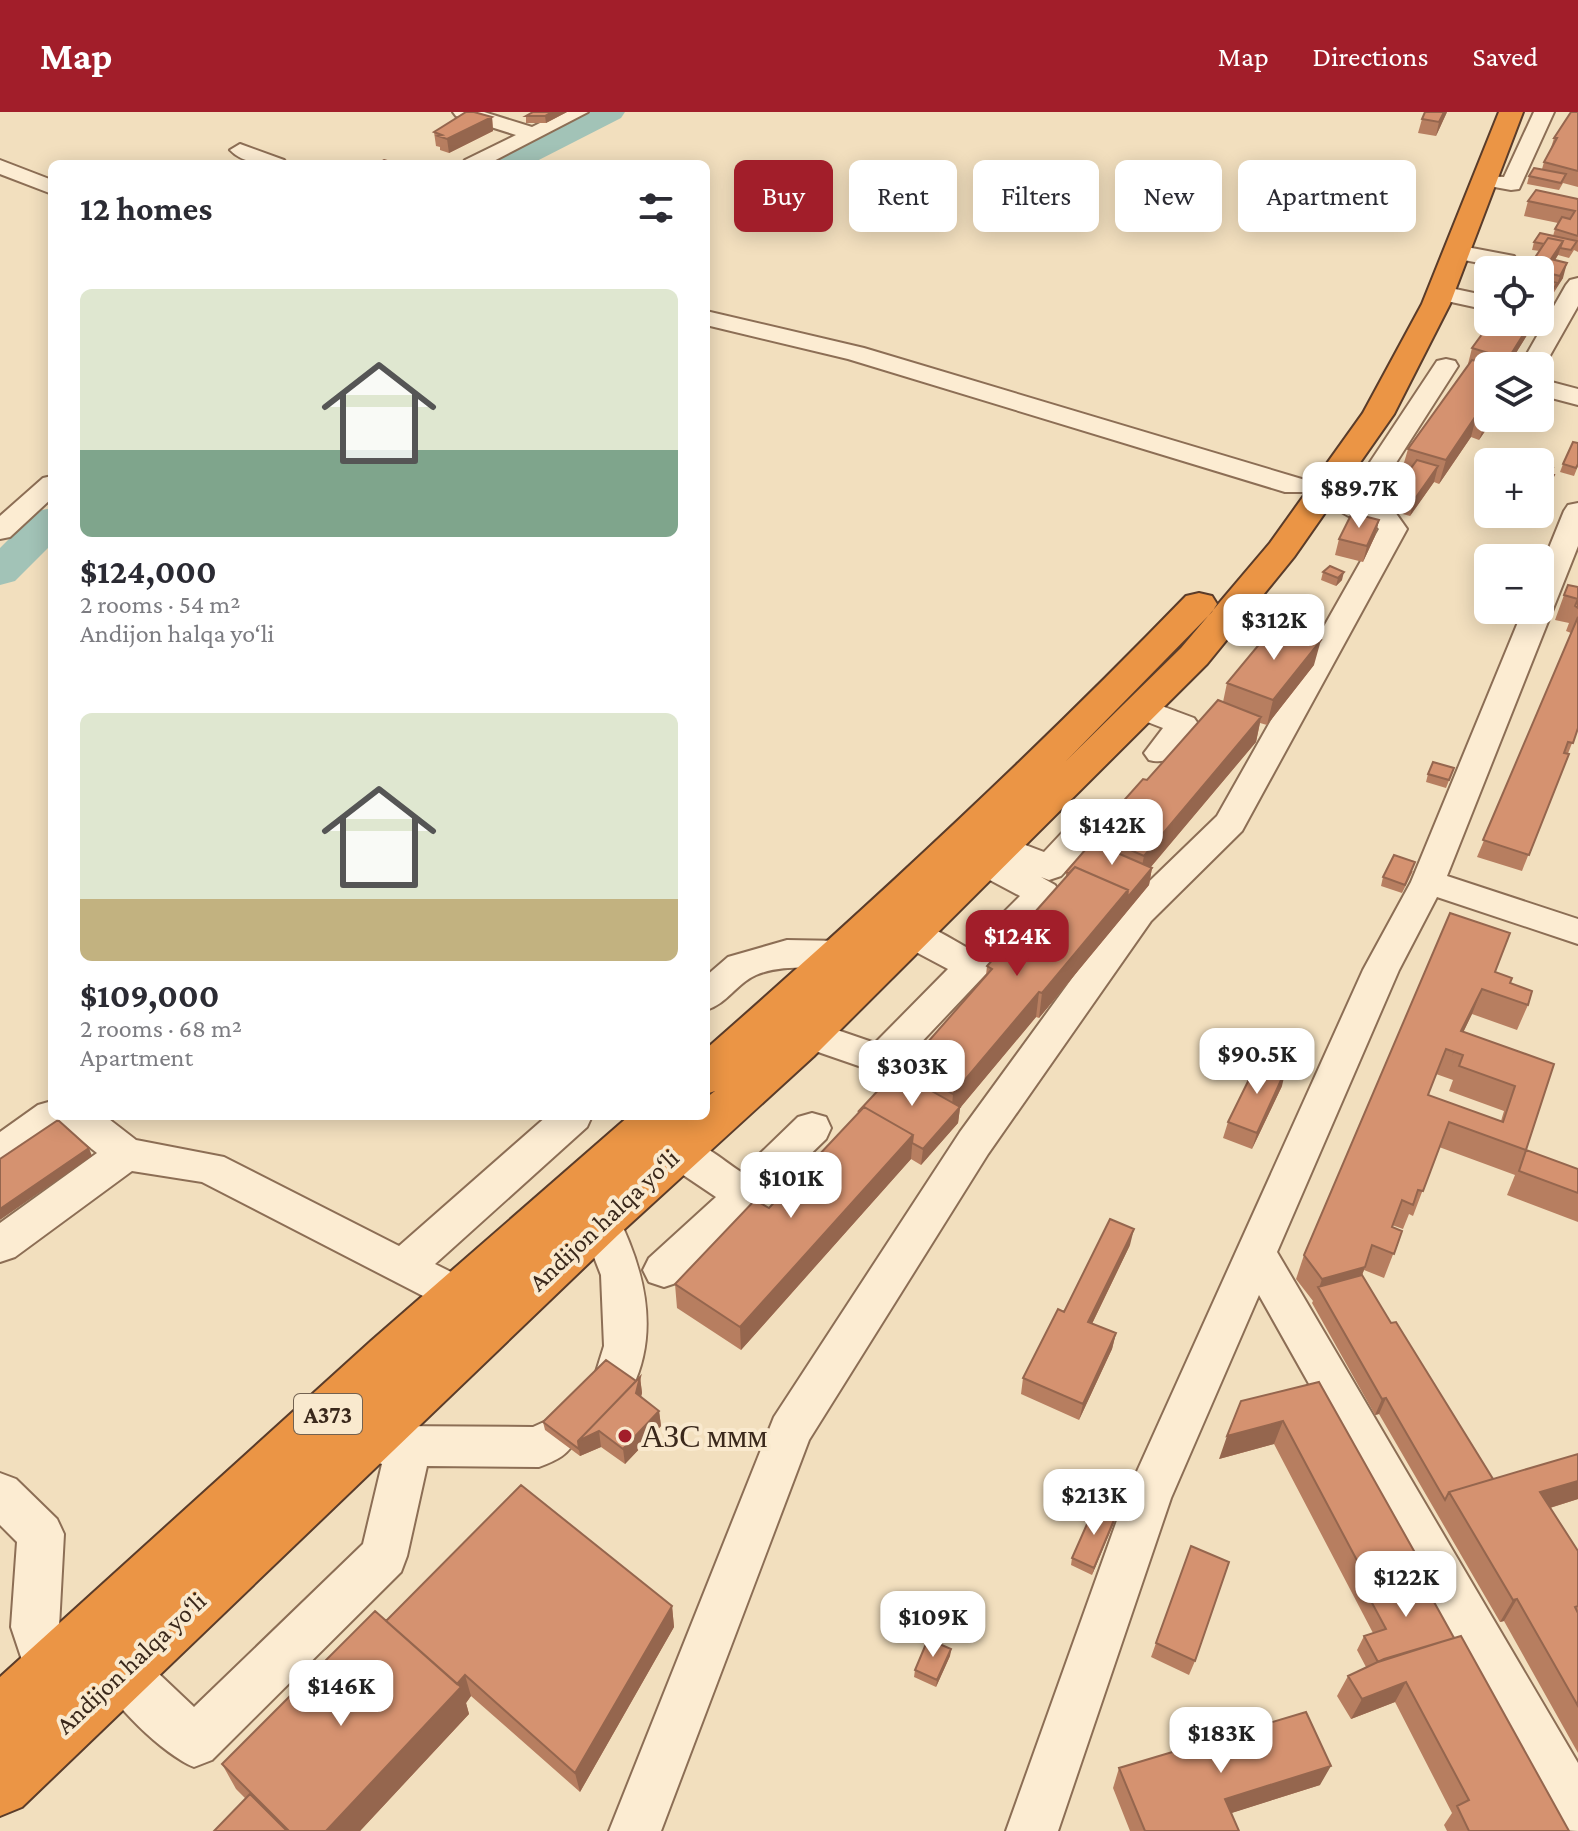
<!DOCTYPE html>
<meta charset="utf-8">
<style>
:root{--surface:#fff;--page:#f2f2f3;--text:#2b2b33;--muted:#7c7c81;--accent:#a21e2a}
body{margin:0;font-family:"Crimson Pro",serif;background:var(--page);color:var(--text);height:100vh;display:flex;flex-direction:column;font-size:30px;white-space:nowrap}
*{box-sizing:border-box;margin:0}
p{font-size:26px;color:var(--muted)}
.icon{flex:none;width:44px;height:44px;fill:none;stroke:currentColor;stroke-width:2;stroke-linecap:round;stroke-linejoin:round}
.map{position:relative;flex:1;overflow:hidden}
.side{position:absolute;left:48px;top:48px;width:662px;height:960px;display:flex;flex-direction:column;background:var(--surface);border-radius:12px;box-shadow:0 4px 20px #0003}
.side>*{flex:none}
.guide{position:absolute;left:734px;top:48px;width:724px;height:72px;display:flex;gap:16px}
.controls{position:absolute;left:1474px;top:144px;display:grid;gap:16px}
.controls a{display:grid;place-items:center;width:80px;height:80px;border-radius:12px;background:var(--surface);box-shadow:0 4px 20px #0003;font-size:40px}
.price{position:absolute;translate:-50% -68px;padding:0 18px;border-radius:16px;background:#fff;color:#222;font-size:26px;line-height:52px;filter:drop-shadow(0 2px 4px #0008)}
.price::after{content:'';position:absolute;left:50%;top:48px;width:24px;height:18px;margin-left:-12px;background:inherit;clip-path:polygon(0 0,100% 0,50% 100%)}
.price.selected{background:var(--accent);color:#fff}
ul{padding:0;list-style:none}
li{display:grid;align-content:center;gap:16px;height:424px;padding:0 32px}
li span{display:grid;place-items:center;height:248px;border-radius:12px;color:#555}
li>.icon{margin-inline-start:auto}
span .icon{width:144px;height:144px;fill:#fffc;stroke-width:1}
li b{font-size:34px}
h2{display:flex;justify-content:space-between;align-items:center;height:96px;padding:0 32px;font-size:34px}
.tag{padding:0 28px;border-radius:12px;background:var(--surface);box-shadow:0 4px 20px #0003;font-size:28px;line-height:72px}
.tag.selected{background:var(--accent);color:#fff}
header{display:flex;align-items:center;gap:48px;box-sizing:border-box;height:112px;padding:0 40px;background:var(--accent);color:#fff}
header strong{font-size:38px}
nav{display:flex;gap:44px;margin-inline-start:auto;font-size:28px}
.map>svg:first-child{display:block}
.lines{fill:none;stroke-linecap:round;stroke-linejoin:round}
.river{fill:#a2c3b7;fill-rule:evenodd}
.minor-casing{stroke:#8c6e55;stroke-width:4}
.highway-casing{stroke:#5a3c2a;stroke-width:4}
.minor{fill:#fcecd2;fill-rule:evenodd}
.highway{fill:#eb9545;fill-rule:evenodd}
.wall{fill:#b77e60;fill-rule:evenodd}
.shaded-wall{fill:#95664e}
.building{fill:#d59270;stroke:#95664e;stroke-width:2;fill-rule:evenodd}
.poi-dot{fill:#a21e2a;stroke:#f9e9ce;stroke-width:3}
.labels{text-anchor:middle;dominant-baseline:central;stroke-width:8;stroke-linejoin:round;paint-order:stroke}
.shield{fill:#f9e9ce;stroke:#736251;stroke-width:2}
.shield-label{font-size:24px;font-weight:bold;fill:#3a281b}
.street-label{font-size:26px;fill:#3a281b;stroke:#f9e9ce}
.near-poi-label{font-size:32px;fill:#3a281b;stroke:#f9e9ce;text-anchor:start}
</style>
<header>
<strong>Map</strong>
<nav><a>Map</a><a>Directions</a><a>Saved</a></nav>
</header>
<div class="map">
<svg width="1578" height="1719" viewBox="0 0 1578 1719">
<rect width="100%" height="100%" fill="#f2dfbe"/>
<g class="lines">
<path class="river" d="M 587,0 L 625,0 L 621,6 L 531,52 L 491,52 L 496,45 Z
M 52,396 L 52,432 L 15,469 L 0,473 L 0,436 L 37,399 Z"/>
<g class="minor-casing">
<path id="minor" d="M 453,0 L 484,0 L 532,15 L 562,0 L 588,0 L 488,52 L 462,52 L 465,48 L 516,23 L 456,4 Z
M 1534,0 L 1554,0 L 1519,77 L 1511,78 L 1478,72 L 1474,68 L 1478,64 L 1504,65 Z
M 240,32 L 284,48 L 287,52 C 268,52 244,53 230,38 Z
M 0,48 L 52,68 L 52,82 L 0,62 Z
M 1456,133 L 1514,144 L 1517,149 L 1514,154 L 1506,156 L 1448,145 L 1445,140 L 1448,135 Z
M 1578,166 L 1578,194 L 1544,254 L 1540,259 L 1540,254 L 1520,254 L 1566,173 L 1570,168 Z
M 1441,174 L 1488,184 L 1488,198 L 1433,186 L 1429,181 L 1433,176 Z
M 706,199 L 864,236 L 1305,368 L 1308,374 L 1305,380 L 1285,380 L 848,247 L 706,213 Z
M 1446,247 L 1455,249 L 1458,254 L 1369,393 L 1395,400 L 1407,417 L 1242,719 L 1151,809 L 988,1042 L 809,1328 L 661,1719 L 609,1719 L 774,1305 L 960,1020 L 1127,791 L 1217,704 L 1379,417 C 1369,404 1349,410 1339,397 L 1437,249 Z
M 1540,267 L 1578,277 L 1578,293 L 1540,283 Z
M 52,364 L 52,386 L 10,425 L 0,427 L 0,404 L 43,366 Z
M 1578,391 L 1578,434 L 1447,764 L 1578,807 L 1578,832 L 1437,785 L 1399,858 L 1277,1140 L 1578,1651 L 1578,1719 L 1560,1718 L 1259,1183 L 1171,1386 L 1058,1719 L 1006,1719 L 1125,1386 L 1363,858 L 1411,770 L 1523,498 L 1540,498 L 1540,458 L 1564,399 L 1568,393 Z
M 1143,587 L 1194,606 L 1199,613 C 1186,632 1174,655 1149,648 L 1144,641 L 1163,616 L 1132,604 L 1127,597 L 1132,590 Z
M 1100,690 L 1112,693 L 1117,701 L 1112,709 L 1061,764 L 1049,768 L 1041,765 L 1055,773 L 1060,781 L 1055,789 L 895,958 L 882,962 L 795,932 L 789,922 L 795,912 L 808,908 L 875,931 L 948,857 L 899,831 L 893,822 L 899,813 C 923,806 947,825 968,836 L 1020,784 L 973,759 L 968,751 L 973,743 L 985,739 L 993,742 L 990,737 L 995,729 L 1007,726 L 1044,740 L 1088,693 Z
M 787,828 L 842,829 L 855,833 L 860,842 L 855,851 C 822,861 789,849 756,863 C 737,871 727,892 706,898 L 706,864 L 728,845 Z
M 52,989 L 52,1004 L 105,1004 L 136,1028 L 224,1045 L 399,1134 L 547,1004 L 592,1004 L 587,1015 L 435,1152 L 475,1172 L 481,1185 L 475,1198 L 460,1203 L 202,1070 L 132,1059 L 15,1145 L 0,1150 L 0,1111 L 97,1041 L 64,1015 L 14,1051 L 0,1055 L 0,1020 L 38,993 Z
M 812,1001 L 826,1005 L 831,1016 L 826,1027 L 679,1170 L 664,1175 L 649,1170 L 643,1158 L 649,1146 L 716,1085 L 664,1050 L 658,1039 L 664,1028 C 692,1019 718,1045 741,1060 L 798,1005 Z
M 600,1092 L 614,1097 C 643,1153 661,1217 632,1276 L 617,1282 L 602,1276 L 595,1263 L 604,1234 L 601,1163 L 580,1109 L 586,1097 Z
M 555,1305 L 571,1311 L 577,1325 C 569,1343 557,1348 539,1355 L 427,1354 L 407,1444 L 401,1460 L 212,1648 L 194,1655 C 163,1642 110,1591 97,1560 L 105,1543 L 122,1536 L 139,1543 L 194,1595 L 363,1432 L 382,1352 L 371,1348 L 365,1334 L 371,1320 L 387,1314 L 533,1315 Z
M 0,1361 L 16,1367 L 57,1407 L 64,1422 L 59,1515 L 74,1561 L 66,1578 L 49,1585 L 32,1578 L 11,1515 L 17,1430 L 0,1413 Z"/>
</g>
<g class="highway-casing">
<path id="highway" d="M 1499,0 L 1523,0 L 1450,192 L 1394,302 L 1294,445 L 1207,552 L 814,944 L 618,1123 L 22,1695 L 0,1704 L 0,1565 L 371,1229 L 629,1004 L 706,1004 L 706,986 L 715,979 L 706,982 L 706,937 C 871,792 1033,642 1186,484 L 1199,481 L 1212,484 L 1217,492 L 1212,500 L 1066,649 L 1181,536 L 1270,431 L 1363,301 L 1422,192 Z"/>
</g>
<use href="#minor" class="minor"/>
<use href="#highway" class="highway"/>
</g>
<path class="wall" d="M 533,0 L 567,0 L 546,11 L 526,11 L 526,4 Z
M 1447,0 L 1436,24 L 1418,21 L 1422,7 Z
M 1578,0 L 1578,75 L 1563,71 L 1559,78 L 1527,72 L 1529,64 L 1542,57 L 1544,50 L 1550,39 L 1554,26 Z
M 492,5 L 493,19 L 449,41 L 440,38 L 440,35 L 436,34 L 434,20 Z
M 1578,87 L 1578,140 L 1574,138 L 1569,146 L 1558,143 L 1555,148 L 1563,166 L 1540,203 L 1540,158 L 1528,158 L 1540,139 L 1532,138 L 1534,130 L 1553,124 L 1555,117 L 1558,111 L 1524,104 L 1528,89 Z
M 1491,210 L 1535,210 L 1508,254 L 1488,254 L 1488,306 L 1494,306 L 1479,328 L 1471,325 L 1439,372 L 1434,370 L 1410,404 L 1388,398 L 1392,382 L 1406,362 L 1401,361 L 1408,337 L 1469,252 L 1468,252 L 1472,236 Z
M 1578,331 L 1578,354 L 1574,364 L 1560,360 L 1563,352 Z
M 1540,356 L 1553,356 L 1551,362 L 1554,363 L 1545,382 L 1540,381 Z
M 1379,408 L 1375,424 L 1363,450 L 1335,443 L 1339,427 Z
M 1323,460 L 1342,468 L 1336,474 L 1321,468 Z
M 1578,475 L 1578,616 L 1522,759 L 1477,745 L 1571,521 L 1566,519 L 1569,511 L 1555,508 L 1564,483 Z
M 1314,553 L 1267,613 L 1260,611 L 1256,630 L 1150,756 L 1152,756 L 1149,773 L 1039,906 L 1036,905 L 960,996 L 958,1011 L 921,1053 L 911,1047 L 741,1238 L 677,1196 L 675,1172 L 769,1096 L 904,964 L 905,956 L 986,863 L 987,854 L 1066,765 L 1066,760 L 1092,730 L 1094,722 L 1223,590 L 1227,571 Z
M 1454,656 L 1446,676 L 1426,670 L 1428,662 Z
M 1413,759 L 1402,781 L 1381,774 L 1383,765 Z
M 1450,801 L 1495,860 L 1510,871 L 1528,893 L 1517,918 L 1472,902 L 1463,920 L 1554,952 L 1526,1038 L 1578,1057 L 1578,1110 L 1507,1083 L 1515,1063 L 1439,1035 L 1413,1104 L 1409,1102 L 1403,1117 L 1392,1113 L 1392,1115 L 1402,1119 L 1384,1166 L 1364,1158 L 1362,1163 L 1391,1211 L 1493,1367 L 1578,1387 L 1550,1396 L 1578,1439 L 1578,1641 L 1504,1509 L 1500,1510 L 1379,1302 L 1375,1303 L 1312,1191 L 1313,1189 L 1296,1167 L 1304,1143 ZM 1436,962 L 1453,968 L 1449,979 L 1504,999 L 1501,1009 L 1428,983 Z
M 1282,974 L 1252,1037 L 1223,1026 L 1228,1010 Z
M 1130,1133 L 1092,1212 L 1116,1221 L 1112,1237 L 1079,1308 L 1021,1282 L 1023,1266 L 1064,1200 Z
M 640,1265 L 642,1281 L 641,1285 L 659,1299 L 661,1314 L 625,1352 L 601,1335 L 580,1344 L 545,1318 L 543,1310 L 636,1269 Z
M 1319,1270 L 1419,1463 L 1454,1526 L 1569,1719 L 1447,1719 L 1444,1713 L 1452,1701 L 1395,1590 L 1351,1607 L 1337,1584 L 1348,1564 L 1366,1555 L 1357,1538 L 1364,1524 L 1373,1521 L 1274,1332 L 1219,1347 Z
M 1116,1403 L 1092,1463 L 1071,1453 L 1072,1446 Z
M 672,1494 L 674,1515 L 580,1680 L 471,1584 L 466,1591 L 469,1602 L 360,1719 L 214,1719 L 246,1687 L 236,1677 L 222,1652 L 386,1509 Z
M 1156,1531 L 1195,1549 L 1189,1563 L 1151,1545 Z
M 951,1537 L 950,1544 L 936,1575 L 914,1565 L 915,1558 Z
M 1119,1656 L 1320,1673 L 1231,1701 L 1239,1719 L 1130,1719 L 1113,1676 Z"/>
<path class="shaded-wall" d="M 552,0 L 567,0 L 546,11 L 545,4 Z
M 1444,0 L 1447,0 L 1436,24 L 1439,10 Z
M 492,5 L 493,19 L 449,41 L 447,27 Z
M 1563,129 L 1558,143 L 1546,162 L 1551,147 Z
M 1567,151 L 1563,166 L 1555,178 L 1560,164 Z
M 1553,173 L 1549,188 L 1540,202 L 1540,195 Z
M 1531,210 L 1535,210 L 1508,254 L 1506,254 L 1508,247 Z
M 1477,302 L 1471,325 L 1439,372 L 1446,348 Z
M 1488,302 L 1488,306 L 1494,306 L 1479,328 Z
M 1438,354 L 1434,370 L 1410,404 L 1414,388 Z
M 1379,408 L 1375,424 L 1363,450 L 1367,434 Z
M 1344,460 L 1342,468 L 1336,474 L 1338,466 Z
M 1321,528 L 1314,553 L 1267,613 L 1273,588 Z
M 1261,605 L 1256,630 L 1139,769 L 1144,744 Z
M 1152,756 L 1149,773 L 1039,906 L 1042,881 L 1128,778 Z
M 1482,877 L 1472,902 L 1452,944 L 1461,919 Z
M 1039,880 L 1036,905 L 960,996 L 958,1011 L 921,1053 L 923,1037 L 951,1005 L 953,982 Z
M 1286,957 L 1282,974 L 1252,1037 L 1257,1021 Z
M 913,1023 L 911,1047 L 741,1238 L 740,1215 Z
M 89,1036 L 92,1044 L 0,1108 L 0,1097 Z
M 1134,1117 L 1130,1133 L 1085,1226 L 1088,1210 Z
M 1365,1155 L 1356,1179 L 1319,1176 L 1322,1167 Z
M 1116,1221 L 1112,1237 L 1079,1308 L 1083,1292 Z
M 640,1265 L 642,1281 L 637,1297 L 599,1319 L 601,1335 L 580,1344 L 578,1329 Z
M 1386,1286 L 1379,1302 L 1375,1303 L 1382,1287 Z
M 659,1299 L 661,1314 L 625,1352 L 623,1337 Z
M 1283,1309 L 1274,1332 L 1219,1347 L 1227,1324 Z
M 1578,1369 L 1578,1387 L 1527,1403 L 1540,1380 Z
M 1116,1403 L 1114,1411 L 1092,1463 L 1094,1456 Z
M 1423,1455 L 1411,1477 L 1365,1478 L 1369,1471 Z
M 1517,1487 L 1504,1509 L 1500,1510 L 1513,1488 Z
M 672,1494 L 674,1515 L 580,1680 L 575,1661 Z
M 951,1537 L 950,1544 L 936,1575 L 937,1568 Z
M 465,1563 L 471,1584 L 466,1591 L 469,1602 L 360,1719 L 326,1719 Z
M 1406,1570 L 1395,1590 L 1351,1607 L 1362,1587 Z
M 1331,1654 L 1320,1673 L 1216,1706 L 1225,1687 Z"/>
<path class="building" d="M 466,0 L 474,0 L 492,5 L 447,27 L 438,24 L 442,23 L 434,20 Z
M 533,0 L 552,0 L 545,4 L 526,4 Z
M 1425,0 L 1444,0 L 1439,10 L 1422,7 Z
M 1571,0 L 1578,0 L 1578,59 L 1544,50 L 1557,26 L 1554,26 Z
M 384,48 L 397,52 L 377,52 Z
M 1534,56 L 1566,62 L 1561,71 L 1529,64 Z
M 1536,78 L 1578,87 L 1578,124 L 1555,117 L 1562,105 L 1570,107 L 1575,99 L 1528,89 Z
M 1540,121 L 1577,129 L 1571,138 L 1560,136 L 1563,129 L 1548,126 L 1544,132 L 1534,130 Z
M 1548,126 L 1563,129 L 1551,147 L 1567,151 L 1560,164 L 1540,159 L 1540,158 L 1528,156 Z
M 1540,167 L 1557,171 L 1551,181 L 1553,173 L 1540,170 Z
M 1540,170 L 1553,173 L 1540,195 Z
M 1491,210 L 1531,210 L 1508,247 L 1472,236 Z
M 1472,248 L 1497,254 L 1488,254 L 1488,302 L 1486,304 L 1477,302 L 1446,348 L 1408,337 Z
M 1573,330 L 1578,331 L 1578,352 L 1576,356 L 1563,352 Z
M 1417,348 L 1438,354 L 1414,388 L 1392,382 Z
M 1542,353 L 1553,356 L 1550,362 L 1554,363 L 1548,374 L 1540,372 L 1540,356 Z
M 1352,401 L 1379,408 L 1367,434 L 1339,427 Z
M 1330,454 L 1344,460 L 1338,466 L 1323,460 Z
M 1568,473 L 1578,475 L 1578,496 L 1575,494 L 1578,487 L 1564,483 Z
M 1578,505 L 1578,616 L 1573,631 L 1568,630 L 1564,641 L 1569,642 L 1529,743 L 1483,728 Z
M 1276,512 L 1321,528 L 1273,588 L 1227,571 Z
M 1218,588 L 1261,605 L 1144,744 L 1094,722 L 1143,667 L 1147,668 Z
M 1433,650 L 1454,656 L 1449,668 L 1428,662 Z
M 1092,730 L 1152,756 L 1127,786 L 1128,778 L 1075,755 L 1069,761 L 1066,760 Z
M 1394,743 L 1415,750 L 1405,773 L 1383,765 Z
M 1075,755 L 1128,778 L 1042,881 L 1039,880 L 953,982 L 905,956 L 992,857 L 987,854 Z
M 1450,801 L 1510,821 L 1495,860 L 1512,866 L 1510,871 L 1532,879 L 1528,893 L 1482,877 L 1461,919 L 1554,952 L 1526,1038 L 1578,1057 L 1578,1081 L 1519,1059 L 1526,1038 L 1449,1010 L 1423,1079 L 1418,1078 L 1413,1093 L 1402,1088 L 1392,1115 L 1402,1119 L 1394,1142 L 1372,1133 L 1365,1155 L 1322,1167 L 1304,1143 ZM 1446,937 L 1463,943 L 1459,954 L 1515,974 L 1503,1010 L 1428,983 Z
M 1259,947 L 1286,957 L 1257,1021 L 1228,1010 Z
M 896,959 L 960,995 L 923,1037 L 912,1031 L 913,1023 L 864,995 L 858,1000 Z
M 864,995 L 913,1023 L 740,1215 L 675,1172 L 755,1088 L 769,1096 Z
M 58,1008 L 89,1036 L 0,1097 L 0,1047 Z
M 1110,1107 L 1134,1117 L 1088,1210 L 1116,1221 L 1083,1292 L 1023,1266 L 1058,1197 L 1064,1200 Z
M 1362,1163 L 1391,1211 L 1396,1210 L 1493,1367 L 1449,1380 L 1445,1388 L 1386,1286 L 1382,1287 L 1318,1175 Z
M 606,1248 L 636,1269 L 578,1329 L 579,1337 L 543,1310 Z
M 640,1265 L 636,1281 L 659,1299 L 623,1337 L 599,1319 L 578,1329 Z
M 1319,1270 L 1423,1455 L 1369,1471 L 1283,1309 L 1227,1324 L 1241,1289 Z
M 1578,1342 L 1578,1369 L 1540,1380 L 1578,1439 L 1578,1494 L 1575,1495 L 1578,1501 L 1578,1594 L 1517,1487 L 1513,1488 L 1449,1380 Z
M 521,1373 L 672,1494 L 575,1661 L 465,1563 L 457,1572 L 386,1509 Z
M 1095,1394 L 1116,1403 L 1094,1456 L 1072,1446 Z
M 1191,1434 L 1229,1450 L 1195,1549 L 1156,1531 Z
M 1419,1463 L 1454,1526 L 1378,1550 L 1364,1524 L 1386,1517 L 1365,1478 Z
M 375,1499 L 461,1575 L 326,1719 L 289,1719 L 222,1652 Z
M 1461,1524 L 1569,1719 L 1469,1719 L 1457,1694 L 1469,1688 L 1406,1570 L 1362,1587 L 1348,1564 L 1384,1547 Z
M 928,1527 L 951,1537 L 937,1568 L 915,1558 Z
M 1306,1600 L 1331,1654 L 1225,1687 L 1239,1719 L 1145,1719 L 1119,1656 Z
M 250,1682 L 287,1719 L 214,1719 Z"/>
<circle class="poi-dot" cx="625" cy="1324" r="8"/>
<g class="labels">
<rect class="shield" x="294" y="1282" width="68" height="40" rx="6"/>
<g class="shield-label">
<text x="328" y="1302">A373</text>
</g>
<g class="street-label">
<text transform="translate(604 1108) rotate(-43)">Andijon halqa yo‘li</text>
<text transform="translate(131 1551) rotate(-43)">Andijon halqa yo‘li</text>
</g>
<g class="near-poi-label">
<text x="641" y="1324">АЗС ммм</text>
</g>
</g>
</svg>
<div class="controls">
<a><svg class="icon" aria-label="locate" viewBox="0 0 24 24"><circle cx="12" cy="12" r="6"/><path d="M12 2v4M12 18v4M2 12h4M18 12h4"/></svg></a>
<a><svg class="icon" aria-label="layers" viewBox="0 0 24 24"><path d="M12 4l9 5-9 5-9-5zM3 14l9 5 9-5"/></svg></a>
<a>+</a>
<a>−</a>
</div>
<b class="price" style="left:1359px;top:418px">$89.7K</b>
<b class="price" style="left:1274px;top:550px">$312K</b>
<b class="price" style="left:1112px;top:755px">$142K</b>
<b class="price selected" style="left:1017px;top:866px">$124K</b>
<b class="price" style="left:1257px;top:984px">$90.5K</b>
<b class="price" style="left:912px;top:996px">$303K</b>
<b class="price" style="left:791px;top:1108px">$101K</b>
<b class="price" style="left:1094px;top:1425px">$213K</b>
<b class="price" style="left:1406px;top:1507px">$122K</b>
<b class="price" style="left:933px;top:1547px">$109K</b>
<b class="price" style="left:341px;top:1616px">$146K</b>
<b class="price" style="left:1221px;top:1663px">$183K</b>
<div class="guide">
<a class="tag selected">Buy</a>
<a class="tag">Rent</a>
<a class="tag">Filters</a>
<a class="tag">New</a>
<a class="tag">Apartment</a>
</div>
<section class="side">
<h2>12 homes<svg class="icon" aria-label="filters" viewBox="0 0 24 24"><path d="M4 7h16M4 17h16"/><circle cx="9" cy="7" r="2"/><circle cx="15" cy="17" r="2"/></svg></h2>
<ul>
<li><span style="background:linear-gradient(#dfe7d0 65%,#7fa58c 0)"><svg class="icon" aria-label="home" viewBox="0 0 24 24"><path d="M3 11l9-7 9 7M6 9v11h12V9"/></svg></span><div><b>$124,000</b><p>2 rooms · 54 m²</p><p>Andijon halqa yo‘li</p></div></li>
<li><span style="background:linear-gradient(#dfe7d0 75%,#c2b280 0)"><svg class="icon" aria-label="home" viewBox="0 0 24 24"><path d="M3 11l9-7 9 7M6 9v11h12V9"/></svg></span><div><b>$109,000</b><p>2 rooms · 68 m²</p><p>Apartment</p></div></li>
</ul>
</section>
</div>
